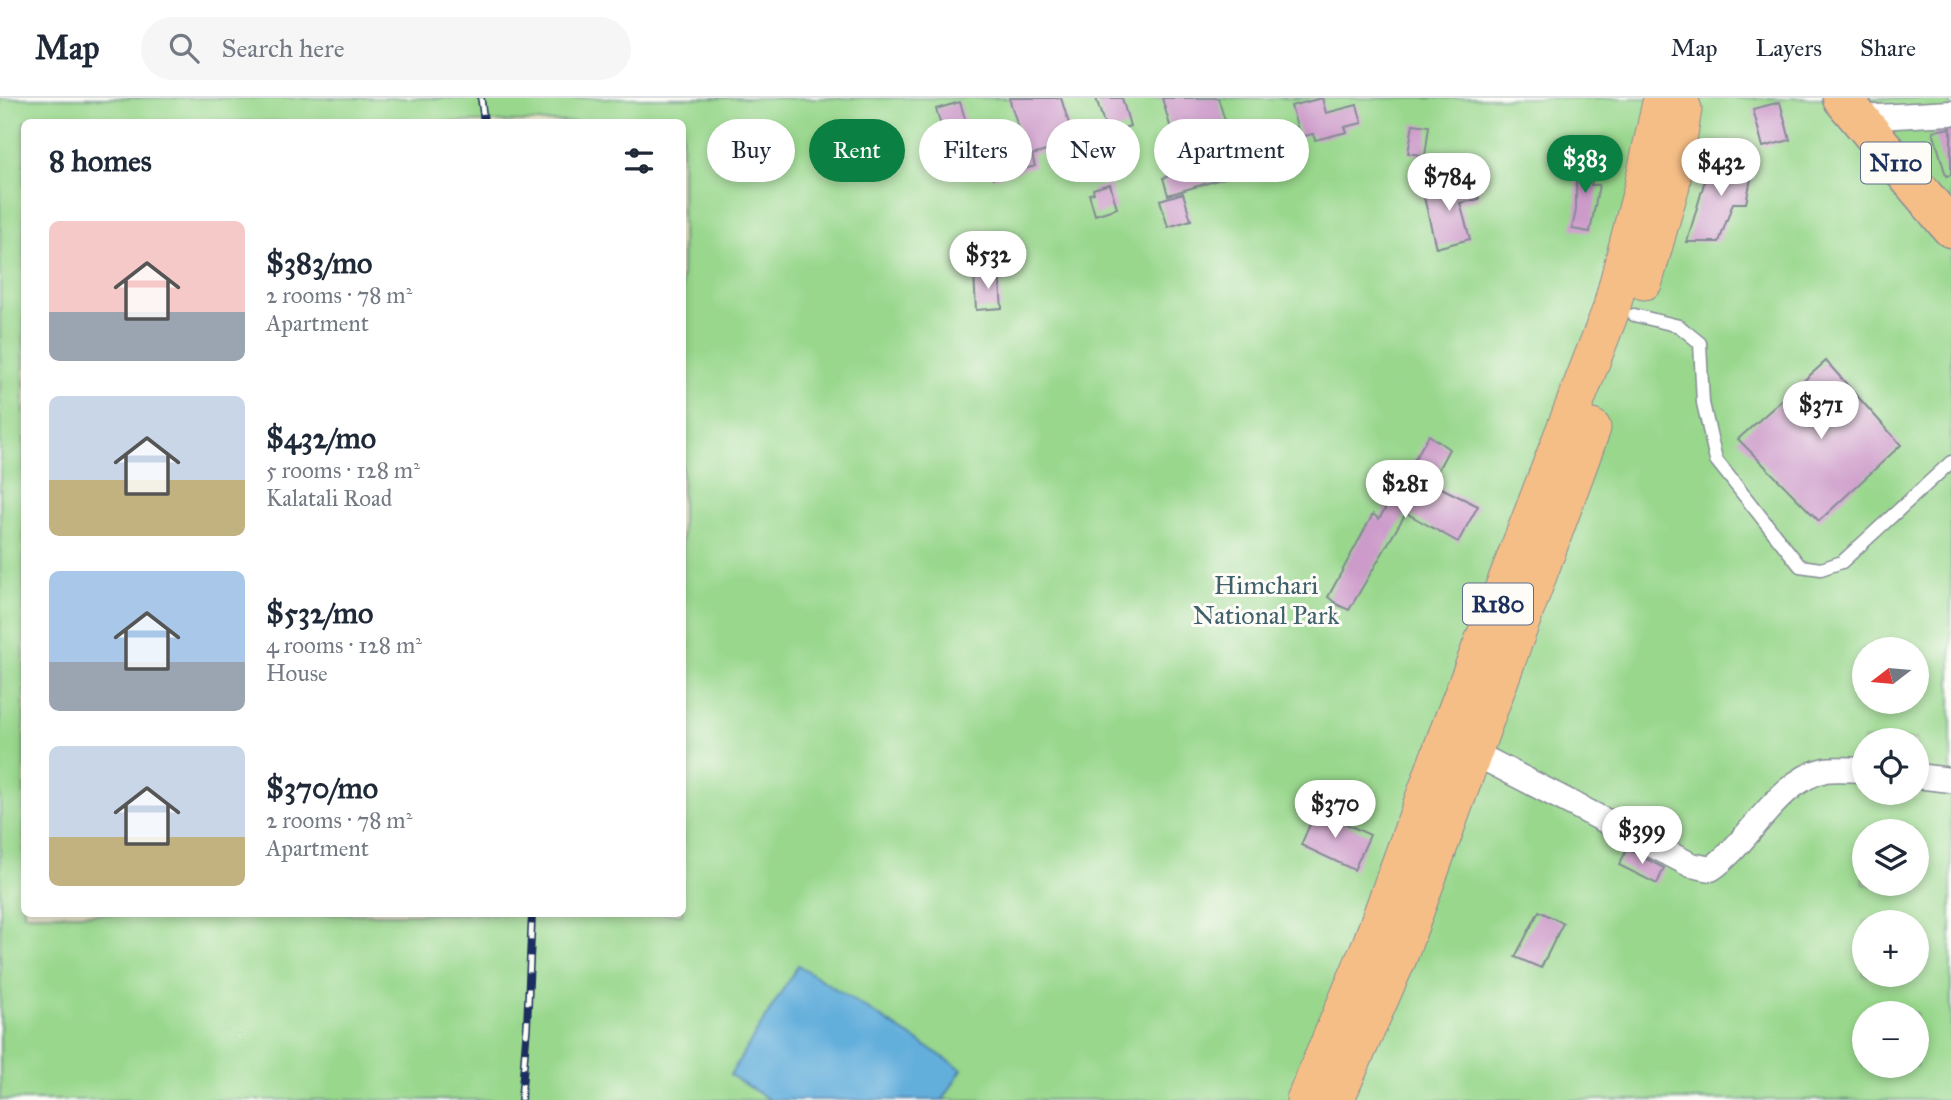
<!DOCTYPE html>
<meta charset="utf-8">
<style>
:root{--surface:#fff;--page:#f6f6f7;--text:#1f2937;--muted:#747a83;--line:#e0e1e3;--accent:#0b8043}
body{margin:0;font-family:"IM FELL Great Primer",serif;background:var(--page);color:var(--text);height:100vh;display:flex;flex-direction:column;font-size:26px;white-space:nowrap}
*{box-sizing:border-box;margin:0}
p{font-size:23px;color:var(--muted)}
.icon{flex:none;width:38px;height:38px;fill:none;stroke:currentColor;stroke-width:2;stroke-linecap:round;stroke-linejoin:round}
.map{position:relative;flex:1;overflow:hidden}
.side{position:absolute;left:21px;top:21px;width:665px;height:798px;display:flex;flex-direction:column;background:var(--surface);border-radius:10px;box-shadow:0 4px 10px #0003}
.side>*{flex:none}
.top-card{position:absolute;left:707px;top:21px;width:665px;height:63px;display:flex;gap:14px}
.needle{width:46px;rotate:254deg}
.controls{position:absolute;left:1852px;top:539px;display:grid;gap:14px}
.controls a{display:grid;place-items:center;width:77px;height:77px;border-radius:50%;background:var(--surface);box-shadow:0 4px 10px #0003;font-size:35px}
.price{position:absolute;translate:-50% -60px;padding:0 16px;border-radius:24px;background:#fff;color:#222;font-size:23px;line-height:46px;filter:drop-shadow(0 2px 4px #0008)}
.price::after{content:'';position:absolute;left:50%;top:42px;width:21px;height:16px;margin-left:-10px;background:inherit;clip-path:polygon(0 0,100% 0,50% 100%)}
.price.current{background:var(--accent);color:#fff}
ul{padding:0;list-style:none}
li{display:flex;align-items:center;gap:21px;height:175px;padding:0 28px}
li span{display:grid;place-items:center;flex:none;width:196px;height:140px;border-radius:10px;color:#555}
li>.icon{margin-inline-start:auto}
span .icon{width:84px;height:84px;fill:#fffc;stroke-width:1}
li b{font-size:30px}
h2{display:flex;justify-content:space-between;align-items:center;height:84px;padding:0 28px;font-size:30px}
.chip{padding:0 24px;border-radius:32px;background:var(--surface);box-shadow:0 4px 10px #0003;font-size:24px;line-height:63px}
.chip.current{background:var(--accent);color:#fff}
header{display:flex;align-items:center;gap:42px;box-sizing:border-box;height:98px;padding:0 35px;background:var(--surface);border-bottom:2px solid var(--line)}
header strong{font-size:33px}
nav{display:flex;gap:38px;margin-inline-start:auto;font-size:24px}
.search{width:490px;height:63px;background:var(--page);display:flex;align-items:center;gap:18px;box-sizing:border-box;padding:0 24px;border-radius:38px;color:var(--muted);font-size:26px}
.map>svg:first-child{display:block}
.green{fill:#98d78c;stroke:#5a8375;stroke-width:2;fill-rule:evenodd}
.water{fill:#63afdc;stroke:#3f6f9d;stroke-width:2}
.building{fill:#cd9bca}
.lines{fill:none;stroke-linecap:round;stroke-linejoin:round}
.lane-casing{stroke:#848b94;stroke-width:15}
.street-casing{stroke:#848b94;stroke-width:27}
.primary-casing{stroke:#848b94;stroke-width:39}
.highway-casing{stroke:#848b94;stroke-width:41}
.lane{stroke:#fff;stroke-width:12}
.street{stroke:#fff;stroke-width:24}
.primary{stroke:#f6be87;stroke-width:37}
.highway{stroke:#f6be87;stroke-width:38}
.rail-casing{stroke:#1b2f5e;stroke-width:8}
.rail{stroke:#fdfcf7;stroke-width:5;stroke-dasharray:16;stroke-linecap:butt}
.labels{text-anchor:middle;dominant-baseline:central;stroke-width:6;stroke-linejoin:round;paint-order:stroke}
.shield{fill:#fdfcf7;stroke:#5f6c8c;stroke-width:2}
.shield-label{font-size:24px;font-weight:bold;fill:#1b2f5e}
.park-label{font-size:26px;fill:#40616c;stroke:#fdfcf7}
</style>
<header>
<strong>Map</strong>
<div class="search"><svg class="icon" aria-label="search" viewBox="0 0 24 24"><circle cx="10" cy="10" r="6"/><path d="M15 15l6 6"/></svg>Search here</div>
<nav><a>Map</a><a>Layers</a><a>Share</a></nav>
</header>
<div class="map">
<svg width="1951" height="1002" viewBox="0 0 1951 1002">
<rect width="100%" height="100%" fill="#fdfcf7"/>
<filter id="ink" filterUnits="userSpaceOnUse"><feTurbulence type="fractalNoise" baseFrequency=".0143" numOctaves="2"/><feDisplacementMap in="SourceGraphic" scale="14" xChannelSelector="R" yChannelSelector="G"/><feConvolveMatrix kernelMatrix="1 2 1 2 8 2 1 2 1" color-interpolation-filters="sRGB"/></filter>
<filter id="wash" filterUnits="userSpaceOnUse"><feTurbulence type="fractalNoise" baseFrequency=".00686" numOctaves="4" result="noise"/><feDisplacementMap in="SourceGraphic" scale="28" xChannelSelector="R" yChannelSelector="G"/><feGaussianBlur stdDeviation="1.57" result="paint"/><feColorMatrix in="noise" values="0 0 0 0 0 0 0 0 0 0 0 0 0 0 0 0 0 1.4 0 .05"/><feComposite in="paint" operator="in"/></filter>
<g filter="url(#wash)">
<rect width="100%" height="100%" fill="#ece7cb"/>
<path class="green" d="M 0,0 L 1951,0 L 1951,1002 L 0,1002 ZM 24,24 L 682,24 L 682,816 L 24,816 ZM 1864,551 L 1916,551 L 1916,604 L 1864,604 ZM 1864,642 L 1916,642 L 1916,695 L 1864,695 ZM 1864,733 L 1916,733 L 1916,786 L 1864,786 ZM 1864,824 L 1916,824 L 1916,877 L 1864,877 ZM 1864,915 L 1916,915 L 1916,968 L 1864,968 Z"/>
<path class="water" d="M 798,867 L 962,971 L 943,1002 L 770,1002 L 730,977 Z"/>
<g id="blocks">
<path class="building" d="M 1009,0 L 1061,0 L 1075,45 L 1032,57 L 1035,68 L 993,80 L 986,55 L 1023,45 Z
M 1096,0 L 1122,0 L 1130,28 L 1107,35 Z
M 1162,0 L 1218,0 L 1227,29 L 1217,32 L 1231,78 L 1168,97 L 1163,80 L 1206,67 L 1195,32 L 1173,38 Z
M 1322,0 L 1326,15 L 1357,7 L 1362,25 L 1345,29 L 1347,34 L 1315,42 L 1313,36 L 1300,39 L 1291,8 Z
M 960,4 L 969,34 L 945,41 L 936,11 Z
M 1780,4 L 1790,42 L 1763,49 L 1753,11 Z
M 1413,26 L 1429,28 L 1425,58 L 1408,55 Z
M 1951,30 L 1951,77 L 1946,78 L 1933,33 Z
M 1756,57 L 1746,105 L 1733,105 L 1719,144 L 1687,144 L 1709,68 Z
M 1579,60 L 1597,64 L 1591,87 L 1599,87 L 1590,134 L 1572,131 L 1576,112 L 1576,73 Z
M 1475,83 L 1479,101 L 1460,105 L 1470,141 L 1436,150 L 1423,95 Z
M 1110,86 L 1117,110 L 1095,117 L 1089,96 L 1094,95 L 1093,91 Z
M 1183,95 L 1191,122 L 1168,129 L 1160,102 Z
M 999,174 L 1002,210 L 976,212 L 974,175 Z
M 1826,263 L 1901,347 L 1819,423 L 1738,341 Z
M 1429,337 L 1449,351 L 1431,385 L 1478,408 L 1458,444 L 1406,415 L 1349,512 L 1338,507 L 1328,499 L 1373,416 L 1379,421 Z
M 1316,712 L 1370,737 L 1354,772 L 1301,747 Z
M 1627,751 L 1664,770 L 1657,786 L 1619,767 Z
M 1539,813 L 1563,825 L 1541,870 L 1515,859 Z"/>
</g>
</g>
<g filter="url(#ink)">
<use href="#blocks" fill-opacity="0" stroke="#848b94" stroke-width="2"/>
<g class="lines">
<g class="lane-casing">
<path id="lane" d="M 1634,217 L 1679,228 L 1700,245 L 1703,305 L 1716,362 L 1800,468 L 1821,471 L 1842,464 L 1951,364"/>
</g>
<g class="street-casing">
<path id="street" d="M 1858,20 L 1951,15
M 1472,654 L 1691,767 L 1711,771 C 1750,744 1777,683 1825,672 C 1837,670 1852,672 1864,672
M 1916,678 L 1951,682"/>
</g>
<g class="primary-casing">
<path id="primary" d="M 1644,183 L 1671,87 L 1683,11
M 1305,1002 L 1371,846 L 1447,637 L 1611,212 L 1643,88 L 1662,0
M 1335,1002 L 1398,860 L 1592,330"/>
</g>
<g class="highway-casing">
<path id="highway" d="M 1842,0 L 1951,130"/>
</g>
<use href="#lane" class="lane"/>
<use href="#street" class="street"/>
<use href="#primary" class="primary"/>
<use href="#highway" class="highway"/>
<g class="rail-casing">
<path id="rail" d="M 481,0 L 484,24
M 521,1002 L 527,928 L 532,816"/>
</g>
<use href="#rail" class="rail"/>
</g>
</g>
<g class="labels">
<g class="shield">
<rect x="1861" y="44.5" width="70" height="41" rx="5"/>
<rect x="1463" y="485.5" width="70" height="41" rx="5"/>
</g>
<g class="shield-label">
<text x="1896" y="65">N110</text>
<text x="1498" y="506">R180</text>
</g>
<g class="park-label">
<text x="1266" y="487">Himchari<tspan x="1266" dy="30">National Park</tspan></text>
</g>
</g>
</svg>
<div class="controls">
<a><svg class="needle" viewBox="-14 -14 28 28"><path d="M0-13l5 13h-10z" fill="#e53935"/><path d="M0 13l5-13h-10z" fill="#747a83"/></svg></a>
<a><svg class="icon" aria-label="locate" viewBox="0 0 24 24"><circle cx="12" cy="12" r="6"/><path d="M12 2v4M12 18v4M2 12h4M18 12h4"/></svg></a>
<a><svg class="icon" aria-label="layers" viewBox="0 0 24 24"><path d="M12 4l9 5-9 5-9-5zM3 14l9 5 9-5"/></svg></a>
<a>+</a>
<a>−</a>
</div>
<b class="price current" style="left:1585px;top:97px">$383</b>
<b class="price" style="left:1721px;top:100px">$432</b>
<b class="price" style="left:1449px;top:115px">$784</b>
<b class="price" style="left:988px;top:193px">$532</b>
<b class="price" style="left:1821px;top:343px">$371</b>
<b class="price" style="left:1405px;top:422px">$281</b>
<b class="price" style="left:1335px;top:742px">$370</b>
<b class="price" style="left:1642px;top:768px">$399</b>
<div class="top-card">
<a class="chip">Buy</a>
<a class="chip current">Rent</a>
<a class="chip">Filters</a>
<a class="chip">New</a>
<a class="chip">Apartment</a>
</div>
<section class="side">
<h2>8 homes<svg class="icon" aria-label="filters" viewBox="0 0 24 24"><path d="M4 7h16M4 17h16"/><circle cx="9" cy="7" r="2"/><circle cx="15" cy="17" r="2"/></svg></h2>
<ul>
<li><span style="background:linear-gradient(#f6c9c9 65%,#9aa5b1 0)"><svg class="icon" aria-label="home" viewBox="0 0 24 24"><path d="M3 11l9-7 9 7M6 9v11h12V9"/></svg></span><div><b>$383/mo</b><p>2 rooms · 78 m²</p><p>Apartment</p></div></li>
<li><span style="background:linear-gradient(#c9d6e8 60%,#c2b280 0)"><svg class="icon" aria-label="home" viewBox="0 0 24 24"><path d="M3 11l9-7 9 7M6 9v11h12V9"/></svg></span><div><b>$432/mo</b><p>5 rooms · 128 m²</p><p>Kalatali Road</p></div></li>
<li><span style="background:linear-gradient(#a9c7e8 65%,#9aa5b1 0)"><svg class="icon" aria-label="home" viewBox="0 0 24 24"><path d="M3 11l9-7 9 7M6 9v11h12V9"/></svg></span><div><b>$532/mo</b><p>4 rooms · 128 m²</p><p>House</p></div></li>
<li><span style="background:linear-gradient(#c9d6e8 65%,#c2b280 0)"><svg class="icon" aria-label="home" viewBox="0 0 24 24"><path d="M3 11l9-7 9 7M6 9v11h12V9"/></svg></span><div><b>$370/mo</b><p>2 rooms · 78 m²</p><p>Apartment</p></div></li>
</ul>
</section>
</div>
